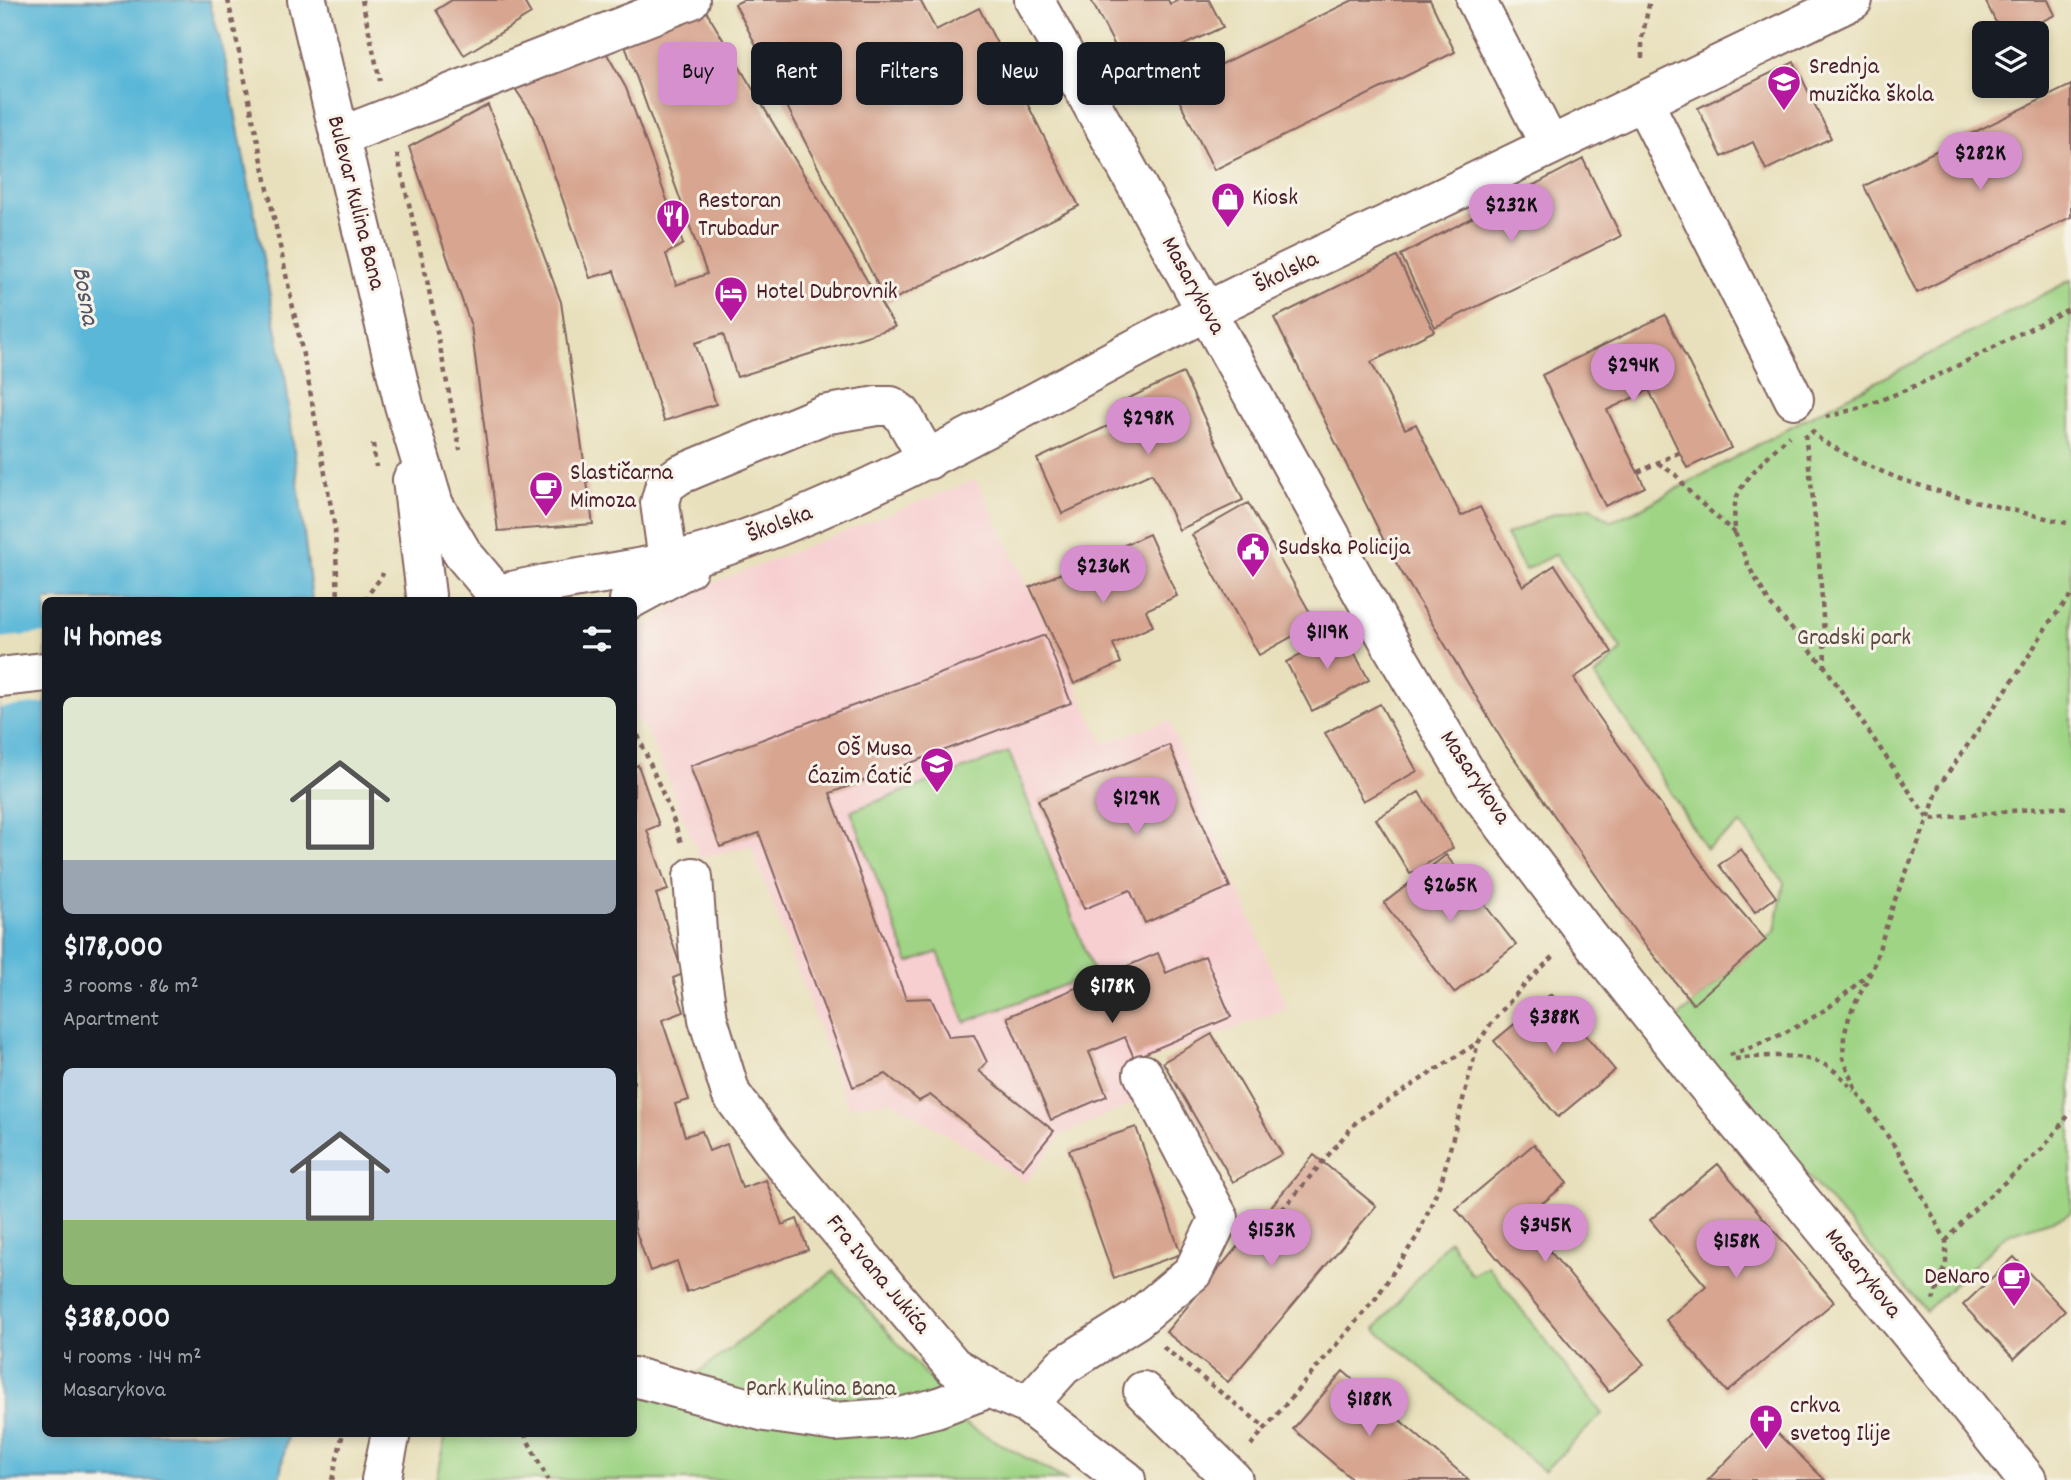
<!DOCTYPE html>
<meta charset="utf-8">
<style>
:root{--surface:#171b24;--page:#242831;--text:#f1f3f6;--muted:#9ea1a6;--accent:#d690ce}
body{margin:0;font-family:Dekko,sans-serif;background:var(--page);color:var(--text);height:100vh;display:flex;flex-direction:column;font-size:26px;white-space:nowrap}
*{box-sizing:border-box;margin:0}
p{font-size:23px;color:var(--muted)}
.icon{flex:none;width:38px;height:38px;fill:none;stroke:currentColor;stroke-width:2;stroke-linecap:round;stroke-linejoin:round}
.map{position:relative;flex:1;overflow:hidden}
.sheet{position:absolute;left:42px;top:597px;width:595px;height:840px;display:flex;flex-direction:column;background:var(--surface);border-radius:10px;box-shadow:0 4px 10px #0003}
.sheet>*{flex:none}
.top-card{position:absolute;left:658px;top:42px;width:665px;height:63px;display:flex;gap:14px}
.controls{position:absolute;left:1972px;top:21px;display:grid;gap:14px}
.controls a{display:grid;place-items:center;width:77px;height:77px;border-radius:10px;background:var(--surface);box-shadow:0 4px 10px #0003;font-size:35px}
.price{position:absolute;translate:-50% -60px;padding:0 16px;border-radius:24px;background:var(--accent);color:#111;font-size:23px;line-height:46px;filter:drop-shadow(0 2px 4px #0008)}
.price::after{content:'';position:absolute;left:50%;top:42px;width:21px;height:16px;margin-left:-10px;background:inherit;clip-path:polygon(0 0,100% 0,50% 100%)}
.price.on{background:#222;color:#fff}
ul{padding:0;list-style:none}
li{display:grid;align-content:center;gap:14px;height:371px;padding:0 21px}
li span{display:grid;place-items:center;height:217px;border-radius:10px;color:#555}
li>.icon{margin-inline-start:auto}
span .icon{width:126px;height:126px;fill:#fffc;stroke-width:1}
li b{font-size:30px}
h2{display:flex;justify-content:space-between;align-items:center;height:84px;padding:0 21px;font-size:30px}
.chip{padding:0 24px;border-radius:10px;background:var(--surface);box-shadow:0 4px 10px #0003;font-size:24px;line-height:63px}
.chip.on{background:var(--accent);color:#111}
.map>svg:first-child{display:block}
.built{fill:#f7cfd1}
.green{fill:#9fd485;stroke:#747a58;stroke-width:2}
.water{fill:#5ab7d8;stroke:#526b82;stroke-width:2}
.pier{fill:#e8e0bc}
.building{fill:#d7a590}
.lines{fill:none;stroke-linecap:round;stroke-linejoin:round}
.minor-casing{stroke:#81635e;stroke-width:42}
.path{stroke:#81635e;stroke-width:4.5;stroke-dasharray:5 5;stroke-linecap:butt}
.minor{stroke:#fff;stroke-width:38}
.labels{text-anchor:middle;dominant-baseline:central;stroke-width:6;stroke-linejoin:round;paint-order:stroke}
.poi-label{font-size:24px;fill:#4a1f2b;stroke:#f7f3e8;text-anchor:start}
.street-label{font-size:24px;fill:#4a1f2b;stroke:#f7f3e8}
.park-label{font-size:24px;fill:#5f4c42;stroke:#f7f3e8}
.water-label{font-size:26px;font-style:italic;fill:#505468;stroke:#f7f3e8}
</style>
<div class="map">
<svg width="2071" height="1480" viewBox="0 0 2071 1480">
<rect width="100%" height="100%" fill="#f7f3e8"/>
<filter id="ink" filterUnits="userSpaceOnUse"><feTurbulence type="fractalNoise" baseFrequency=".0143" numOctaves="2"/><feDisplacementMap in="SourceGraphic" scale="14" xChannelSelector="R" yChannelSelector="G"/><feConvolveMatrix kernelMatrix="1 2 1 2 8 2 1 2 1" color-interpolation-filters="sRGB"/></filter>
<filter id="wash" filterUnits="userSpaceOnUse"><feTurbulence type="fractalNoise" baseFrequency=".00686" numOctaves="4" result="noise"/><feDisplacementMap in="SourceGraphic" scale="28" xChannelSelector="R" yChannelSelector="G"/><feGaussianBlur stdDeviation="1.57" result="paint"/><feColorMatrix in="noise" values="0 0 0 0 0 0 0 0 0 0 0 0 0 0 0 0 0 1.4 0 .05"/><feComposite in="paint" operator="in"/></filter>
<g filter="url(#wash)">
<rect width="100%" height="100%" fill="#e8e0bc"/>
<path class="built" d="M 976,480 L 1103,743 L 1169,721 L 1287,1008 L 1130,1068 L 1146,1098 L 1062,1134 L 1026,1182 L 892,1101 L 848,1106 L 751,846 L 700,858 L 649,734 L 634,715 L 634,634 L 702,588 Z"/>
<path class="green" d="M 2071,280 L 2071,1212 L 2065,1216 L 2006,1235 L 1926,1311 L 1673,1022 L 1775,931 L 1784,883 L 1741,824 L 1706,849 L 1626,721 L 1595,676 L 1622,650 L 1556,554 L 1525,570 L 1506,535 L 1554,514 L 1590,507 L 1611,521 L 1640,509 L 1792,426 Z
M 1009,752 L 1094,974 L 965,1022 L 938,952 L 909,963 L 851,811 Z
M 1449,1240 L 1472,1275 L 1488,1266 L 1602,1414 L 1544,1471 L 1375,1329 Z
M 834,1271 L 955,1408 L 963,1423 L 1066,1480 L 436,1480 L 446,1433 L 634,1433 L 634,1393 L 664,1398 Z"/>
<path class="water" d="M 0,0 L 209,0 L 225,59 L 285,375 L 312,600 L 46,600 L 46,1433 L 288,1433 L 279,1480 L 0,1480 Z"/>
<path class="pier" d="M 45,633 L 45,703 L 0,708 L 0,638 Z"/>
<g id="blocks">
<path class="building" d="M 452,0 L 523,0 L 531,14 L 464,55 L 436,10 Z
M 743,0 L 920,0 L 936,30 L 979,8 L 1079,206 L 887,303 L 735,4 Z
M 1091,0 L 1168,0 L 1170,4 L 1179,0 L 1209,0 L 1223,27 L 1128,71 Z
M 1353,0 L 1430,0 L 1455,52 L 1214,170 L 1173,88 Z
M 1985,0 L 2048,0 L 2055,15 L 2017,33 L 2001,33 Z
M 703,6 L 895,327 L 737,377 L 723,334 L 695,343 L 716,404 L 664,421 L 614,271 L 590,278 L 534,117 L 508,78 L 603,47 L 626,88 L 683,244 L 666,254 L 676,285 L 707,274 L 622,37 Z
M 1794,62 L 1831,138 L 1766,170 L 1753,142 L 1722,157 L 1698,108 Z
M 2071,85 L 2071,217 L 1917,293 L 1864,186 Z
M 488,105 L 561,302 L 593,524 L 498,531 L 471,326 L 409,147 Z
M 1583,159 L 1621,236 L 1435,327 L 1401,255 Z
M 1397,257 L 1434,331 L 1371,362 L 1405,429 L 1416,424 L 1461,516 L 1480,507 L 1523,586 L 1555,565 L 1612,652 L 1574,678 L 1583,694 L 1712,878 L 1766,940 L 1693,1004 L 1641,940 L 1505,745 L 1389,551 L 1274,318 Z
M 1665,315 L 1731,448 L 1687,468 L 1649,390 L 1607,410 L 1645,487 L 1605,506 L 1542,375 Z
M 1183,373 L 1243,500 L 1179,530 L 1152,473 L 1062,514 L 1037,459 L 1123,419 L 1116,404 Z
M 1248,503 L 1316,623 L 1259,655 L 1192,535 Z
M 1149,534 L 1177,596 L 1146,610 L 1153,626 L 1113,644 L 1121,663 L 1074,684 L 1030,587 Z
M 1343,632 L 1369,680 L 1312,711 L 1286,662 Z
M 1045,635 L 1071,703 L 830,793 L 906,999 L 931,998 L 949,1037 L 974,1035 L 987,1062 L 979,1071 L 1054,1131 L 1023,1169 L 930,1095 L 919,1101 L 886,1074 L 853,1087 L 759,833 L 720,847 L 690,766 Z
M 1380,704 L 1417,771 L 1363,801 L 1325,733 Z
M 1169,745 L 1230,887 L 1145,923 L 1130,890 L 1084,909 L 1038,800 Z
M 638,765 L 659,825 L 647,830 L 668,890 L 656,894 L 683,974 L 673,978 L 684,1012 L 662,1020 L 689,1100 L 675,1104 L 685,1136 L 702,1131 L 709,1151 L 727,1144 L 742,1188 L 766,1180 L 782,1225 L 797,1219 L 808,1250 L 687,1292 L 677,1261 L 650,1271 L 634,1226 L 634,767 Z
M 1419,792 L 1453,848 L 1410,874 L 1376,819 Z
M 1741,849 L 1776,897 L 1755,912 L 1719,865 Z
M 1446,855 L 1516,945 L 1454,993 L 1384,903 Z
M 1158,953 L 1166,973 L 1205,956 L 1231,1017 L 1134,1058 L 1125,1037 L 1089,1052 L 1107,1096 L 1051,1120 L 1007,1017 Z
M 1551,994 L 1615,1070 L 1558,1117 L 1494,1041 Z
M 1212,1034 L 1282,1154 L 1233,1182 L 1163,1062 Z
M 1136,1127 L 1181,1254 L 1114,1278 L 1069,1150 Z
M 1534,1144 L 1567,1183 L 1523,1219 L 1644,1364 L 1609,1392 L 1456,1209 Z
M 1314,1155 L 1376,1206 L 1228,1382 L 1166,1332 Z
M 1718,1164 L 1834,1302 L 1727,1392 L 1666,1320 L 1706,1286 L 1650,1220 Z
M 2014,1257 L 2065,1311 L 2014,1359 L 1963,1305 Z
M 1343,1371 L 1469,1480 L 1353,1480 L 1293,1429 Z
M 1765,1421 L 1825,1480 L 1708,1480 Z"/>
</g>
</g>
<g filter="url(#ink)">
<use href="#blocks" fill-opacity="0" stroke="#81635e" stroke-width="2"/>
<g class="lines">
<g class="minor-casing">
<path id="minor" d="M 307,0 L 404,405 L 434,505 L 463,554 L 489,585
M 1034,0 L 1394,650 L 1472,783 L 1584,931 L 1694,1070 L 1910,1333 L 2027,1480
M 1476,0 L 1550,146
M 1643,101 L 1794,399
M 339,137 L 690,0
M 412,480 L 426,595
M 668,561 L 660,503 L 665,485 L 679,475 L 823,415 L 877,406 L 891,406 L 902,414 L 928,460
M 503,593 C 576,575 659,570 729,545 C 896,486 1046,393 1203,313 C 1273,277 1346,244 1417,210 C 1562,140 1707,70 1853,0
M 629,600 L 688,568
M 0,677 L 46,672
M 693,877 L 699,959 L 708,1019 L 731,1094 L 774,1152 L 953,1366 L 989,1388
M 634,1377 L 765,1412 L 835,1422 L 900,1417 L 936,1408 L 989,1388 L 1028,1405 L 1126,1480
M 1143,1391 L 1233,1480
M 1028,1405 L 1063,1366 L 1136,1320 L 1193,1272 L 1219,1218 L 1143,1074
M 381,1480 L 391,1433"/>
</g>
<path class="path" d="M 228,0 L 307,374 L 335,529 L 338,600
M 362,0 L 380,81
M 1642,58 L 1642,38 L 1650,0
M 397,154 L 426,275 L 460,450
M 1826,417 C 1913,396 1991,346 2071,308
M 1811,430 L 1821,440 L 1858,461 L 1897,478 L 1953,496 L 2071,524
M 1805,434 C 1815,511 1823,588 1825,666
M 373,444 L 376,467
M 1658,463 L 1676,475 L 1692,495 L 1735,533 C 1735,523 1733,510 1736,500 C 1740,481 1774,450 1789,436
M 1638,472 L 1680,452
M 1735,533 L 1749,567 L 1770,604 L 1825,667 L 1928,819 L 1894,902 L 1873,968 L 1850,1014 L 1844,1036 L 1843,1058 L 1858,1093 L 1902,1157 L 1946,1241 L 1946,1264 L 1933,1300
M 2071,596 L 2048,624 L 2022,667 L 1939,786 L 1928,819 L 2052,807 L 2071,808
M 364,600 L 382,576 L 383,573
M 634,726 L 671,813 L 681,843
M 1730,1055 C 1766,1042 1807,1025 1838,1000 C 1849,991 1860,981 1871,971
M 1735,1059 C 1763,1056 1798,1052 1825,1065 C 1836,1070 1846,1082 1855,1091
M 1946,1241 L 1969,1214 L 2042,1149 L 2071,1112
M 1250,1248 L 1357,1121 L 1477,1043
M 1163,1347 L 1266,1428
M 524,1433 L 548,1480
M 1251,1445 L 1376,1298 L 1418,1235 L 1442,1179 L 1478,1043 L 1492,1022 L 1526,983 L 1556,954
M 332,1480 L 343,1433"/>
<use href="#minor" class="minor"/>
</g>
</g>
<defs>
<g id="school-pin" transform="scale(1.75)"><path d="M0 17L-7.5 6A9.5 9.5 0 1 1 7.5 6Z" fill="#b5179e" stroke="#f7f3e8"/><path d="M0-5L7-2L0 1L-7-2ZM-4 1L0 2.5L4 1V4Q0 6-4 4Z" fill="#fff"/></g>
<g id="shop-pin" transform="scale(1.75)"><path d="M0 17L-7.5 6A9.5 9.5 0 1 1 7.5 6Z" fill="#b5179e" stroke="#f7f3e8"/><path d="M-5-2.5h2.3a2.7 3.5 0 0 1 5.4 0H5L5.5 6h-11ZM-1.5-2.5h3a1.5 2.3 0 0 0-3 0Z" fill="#fff"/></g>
<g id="restaurant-pin" transform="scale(1.75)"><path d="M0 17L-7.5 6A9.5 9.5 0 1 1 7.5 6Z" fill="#b5179e" stroke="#f7f3e8"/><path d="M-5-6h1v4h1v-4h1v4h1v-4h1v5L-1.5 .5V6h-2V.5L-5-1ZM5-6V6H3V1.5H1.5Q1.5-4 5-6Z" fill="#fff"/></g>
<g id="hotel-pin" transform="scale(1.75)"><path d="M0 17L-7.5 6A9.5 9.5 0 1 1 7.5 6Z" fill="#b5179e" stroke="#f7f3e8"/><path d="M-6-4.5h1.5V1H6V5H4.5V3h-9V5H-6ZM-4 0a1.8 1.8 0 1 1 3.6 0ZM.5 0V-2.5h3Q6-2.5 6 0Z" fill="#fff"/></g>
<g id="cafe-pin" transform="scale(1.75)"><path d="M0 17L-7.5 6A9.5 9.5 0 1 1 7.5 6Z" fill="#b5179e" stroke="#f7f3e8"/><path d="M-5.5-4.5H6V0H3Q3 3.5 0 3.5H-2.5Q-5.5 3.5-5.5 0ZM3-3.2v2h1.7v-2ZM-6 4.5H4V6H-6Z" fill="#fff"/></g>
<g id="civic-pin" transform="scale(1.75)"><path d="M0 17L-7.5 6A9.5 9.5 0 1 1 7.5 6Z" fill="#b5179e" stroke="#f7f3e8"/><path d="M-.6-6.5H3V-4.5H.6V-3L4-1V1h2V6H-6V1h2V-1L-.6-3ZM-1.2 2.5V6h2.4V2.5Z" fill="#fff"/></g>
<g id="church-pin" transform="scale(1.75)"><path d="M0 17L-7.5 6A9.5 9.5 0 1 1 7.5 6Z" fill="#b5179e" stroke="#f7f3e8"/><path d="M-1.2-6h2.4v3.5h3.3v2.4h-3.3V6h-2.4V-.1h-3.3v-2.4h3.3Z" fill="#fff"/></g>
</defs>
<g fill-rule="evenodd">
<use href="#school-pin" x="1784" y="82"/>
<use href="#shop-pin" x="1228" y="199"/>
<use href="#restaurant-pin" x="673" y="216"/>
<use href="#hotel-pin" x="731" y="293"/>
<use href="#cafe-pin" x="546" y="488"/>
<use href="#civic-pin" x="1253" y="549"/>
<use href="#school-pin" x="937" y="764"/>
<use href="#cafe-pin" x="2014" y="1278"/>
<use href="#church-pin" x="1766" y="1421"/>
</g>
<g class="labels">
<g class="poi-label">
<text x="1809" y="68">Srednja<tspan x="1809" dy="28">muzička škola</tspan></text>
<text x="1252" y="199">Kiosk</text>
<text x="698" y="202">Restoran<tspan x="698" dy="28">Trubadur</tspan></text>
<text x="756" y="293">Hotel Dubrovnik</text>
<text x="570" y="474">Slastičarna<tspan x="570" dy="28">Mimoza</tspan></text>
<text x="1278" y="549">Sudska Policija</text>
<text x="912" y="750" text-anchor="end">OŠ Musa<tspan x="912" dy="28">Ćazim Ćatić</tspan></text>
<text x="1990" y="1278" text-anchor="end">DeNaro</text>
<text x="1790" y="1407">crkva<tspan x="1790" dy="28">svetog Ilije</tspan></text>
</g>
<g class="street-label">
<text transform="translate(355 203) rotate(76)">Bulevar Kulina Bana</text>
<text transform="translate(1287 273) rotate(-26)">Školska</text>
<text transform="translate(1192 286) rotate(61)">Masarykova</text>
<text transform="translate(780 525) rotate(-21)">Školska</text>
<text transform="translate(1474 778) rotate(56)">Masarykova</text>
<text transform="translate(1862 1274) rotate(51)">Masarykova</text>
<text transform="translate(877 1275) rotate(50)">Fra Ivana Jukića</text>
</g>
<g class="park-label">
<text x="1854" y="639">Gradski park</text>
<text x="821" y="1390">Park Kulina Bana</text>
</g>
<g class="water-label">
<text transform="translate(84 296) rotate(80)">Bosna</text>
</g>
</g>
</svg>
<div class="controls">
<a><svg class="icon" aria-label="layers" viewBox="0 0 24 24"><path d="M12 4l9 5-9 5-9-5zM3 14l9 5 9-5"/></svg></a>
</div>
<b class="price" style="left:1980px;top:192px">$282K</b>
<b class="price" style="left:1511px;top:244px">$232K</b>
<b class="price" style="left:1633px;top:404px">$294K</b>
<b class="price" style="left:1148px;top:457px">$298K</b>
<b class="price" style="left:1103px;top:605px">$236K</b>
<b class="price" style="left:1327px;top:671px">$119K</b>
<b class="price" style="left:1136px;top:837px">$129K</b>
<b class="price" style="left:1450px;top:924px">$265K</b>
<b class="price on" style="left:1112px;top:1025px">$178K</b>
<b class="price" style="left:1554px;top:1056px">$388K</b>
<b class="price" style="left:1545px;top:1264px">$345K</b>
<b class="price" style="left:1271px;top:1269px">$153K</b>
<b class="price" style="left:1736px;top:1280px">$158K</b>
<b class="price" style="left:1369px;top:1438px">$188K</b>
<div class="top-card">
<a class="chip on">Buy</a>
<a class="chip">Rent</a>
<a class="chip">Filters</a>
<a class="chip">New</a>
<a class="chip">Apartment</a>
</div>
<section class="sheet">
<h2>14 homes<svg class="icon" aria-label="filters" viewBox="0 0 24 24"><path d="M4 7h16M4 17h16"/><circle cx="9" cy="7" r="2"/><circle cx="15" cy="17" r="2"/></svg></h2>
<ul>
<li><span style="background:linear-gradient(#dfe7d0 75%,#9aa5b1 0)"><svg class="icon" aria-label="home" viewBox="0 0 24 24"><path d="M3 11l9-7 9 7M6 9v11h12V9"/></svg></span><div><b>$178,000</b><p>3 rooms · 86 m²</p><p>Apartment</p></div></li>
<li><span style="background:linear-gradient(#c9d6e8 70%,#8fb573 0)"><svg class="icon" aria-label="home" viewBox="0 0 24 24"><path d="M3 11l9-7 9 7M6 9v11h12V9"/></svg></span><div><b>$388,000</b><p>4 rooms · 144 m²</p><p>Masarykova</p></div></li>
</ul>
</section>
</div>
